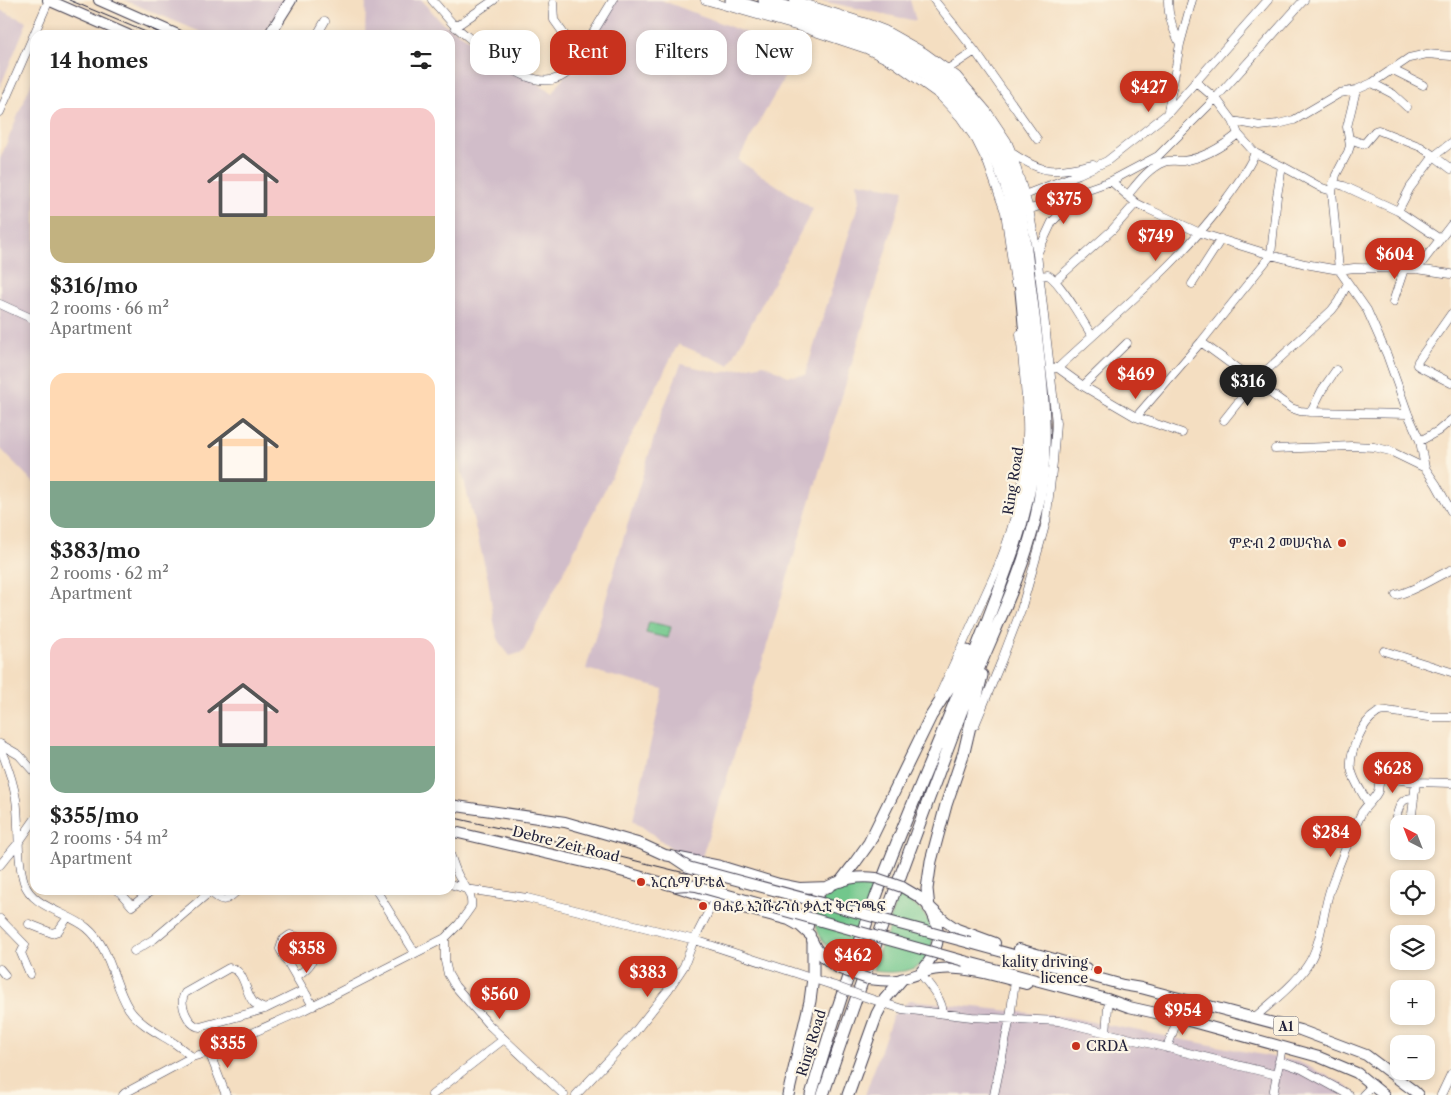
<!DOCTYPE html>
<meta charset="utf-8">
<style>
:root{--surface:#fff;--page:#f2f2f2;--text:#222;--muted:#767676;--accent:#c8321e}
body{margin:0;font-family:"Libre Caslon Text","Noto Serif Ethiopic",serif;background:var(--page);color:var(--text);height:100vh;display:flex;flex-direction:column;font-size:19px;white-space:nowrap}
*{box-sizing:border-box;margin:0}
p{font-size:16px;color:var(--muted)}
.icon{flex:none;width:28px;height:28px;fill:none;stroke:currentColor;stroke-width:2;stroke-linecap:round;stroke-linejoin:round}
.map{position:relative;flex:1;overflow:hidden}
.panel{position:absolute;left:30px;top:30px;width:425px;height:865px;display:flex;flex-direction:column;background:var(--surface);border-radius:15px;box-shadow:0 2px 8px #0003}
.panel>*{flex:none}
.banner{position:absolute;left:470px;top:30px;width:475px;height:45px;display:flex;gap:10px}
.needle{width:32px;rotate:318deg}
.buttons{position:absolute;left:1390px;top:815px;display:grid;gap:10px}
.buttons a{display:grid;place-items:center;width:45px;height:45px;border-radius:10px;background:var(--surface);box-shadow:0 2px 8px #0003;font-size:25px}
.price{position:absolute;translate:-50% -42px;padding:0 11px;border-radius:18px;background:var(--accent);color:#fff;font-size:16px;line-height:32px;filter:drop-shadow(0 1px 2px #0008)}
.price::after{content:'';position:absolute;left:50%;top:30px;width:15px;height:11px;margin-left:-8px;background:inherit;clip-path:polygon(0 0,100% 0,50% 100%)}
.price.current{background:#222;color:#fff}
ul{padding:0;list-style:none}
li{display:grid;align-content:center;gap:10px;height:265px;padding:0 20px}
li span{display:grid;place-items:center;height:155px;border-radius:15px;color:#555}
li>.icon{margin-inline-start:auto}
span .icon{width:90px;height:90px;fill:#fffc;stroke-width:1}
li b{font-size:21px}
h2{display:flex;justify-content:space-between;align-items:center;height:60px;padding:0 20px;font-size:21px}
.tag{padding:0 18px;border-radius:15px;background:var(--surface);box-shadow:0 2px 8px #0003;font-size:18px;line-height:45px}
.tag.current{background:var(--accent);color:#fff}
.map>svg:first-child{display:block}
.industrial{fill:#d1bdc9}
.green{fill:#72c78c;stroke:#4a7464}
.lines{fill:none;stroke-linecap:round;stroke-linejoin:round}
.minor-casing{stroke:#423e4f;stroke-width:9}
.major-casing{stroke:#423e4f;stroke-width:12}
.highway-casing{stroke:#423e4f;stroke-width:13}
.minor{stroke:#fff;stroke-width:8}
.major{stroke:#fff;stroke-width:10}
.highway{stroke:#fff;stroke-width:11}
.tram{stroke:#22223b;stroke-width:1}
.minor-bridge-casing{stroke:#423e4f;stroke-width:9;stroke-linecap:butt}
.major-bridge-casing{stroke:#423e4f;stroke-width:12;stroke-linecap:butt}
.minor-bridge{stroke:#fff;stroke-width:8}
.major-bridge{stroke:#fff;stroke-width:10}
.poi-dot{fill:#c8321e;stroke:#fcf5e5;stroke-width:2}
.labels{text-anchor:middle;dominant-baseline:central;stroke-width:4.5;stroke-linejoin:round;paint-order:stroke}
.shield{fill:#fcf5e5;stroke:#63616e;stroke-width:1}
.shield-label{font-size:12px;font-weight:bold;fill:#22223b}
.street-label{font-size:14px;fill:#22223b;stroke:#fcf5e5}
.poi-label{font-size:14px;fill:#22223b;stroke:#fcf5e5;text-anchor:start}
</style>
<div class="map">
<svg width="1451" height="1095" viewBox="0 0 1451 1095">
<rect width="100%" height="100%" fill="#fcf5e5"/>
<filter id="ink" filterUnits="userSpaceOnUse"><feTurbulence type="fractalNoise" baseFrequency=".02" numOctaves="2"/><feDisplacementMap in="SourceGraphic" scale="10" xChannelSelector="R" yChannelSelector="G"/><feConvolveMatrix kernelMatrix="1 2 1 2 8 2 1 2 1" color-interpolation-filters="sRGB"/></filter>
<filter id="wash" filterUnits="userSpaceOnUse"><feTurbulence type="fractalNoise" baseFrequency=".0096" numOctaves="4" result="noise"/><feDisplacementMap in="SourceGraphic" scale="20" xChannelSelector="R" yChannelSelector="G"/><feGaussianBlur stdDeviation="1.12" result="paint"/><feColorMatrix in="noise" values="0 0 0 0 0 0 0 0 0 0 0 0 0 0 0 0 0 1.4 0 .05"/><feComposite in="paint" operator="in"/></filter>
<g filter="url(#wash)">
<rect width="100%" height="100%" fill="#f4dec1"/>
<path class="industrial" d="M 124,0 L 289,0 L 261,35 L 208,35 Z
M 366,0 L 422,0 L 440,21 L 553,93 L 615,0 L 661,0 L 798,53 L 738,160 L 813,209 L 729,365 L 678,344 L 523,652 L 510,656 L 499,642 L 494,622 L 488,579 L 450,424 L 450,35 L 365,35 Z
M 818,0 L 910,0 L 916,21 Z
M 0,10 L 27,22 L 0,87 Z
M 35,74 L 35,484 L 0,448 L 0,159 Z
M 857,182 L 904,190 L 731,765 L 700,863 L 678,853 L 633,820 L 663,689 L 586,669 L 627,526 L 661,415 L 681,364 L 720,373 L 764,364 L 788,376 L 805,375 L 859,202 Z
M 910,1000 L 1067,1017 L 1299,1062 L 1340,1082 L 1358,1095 L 865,1095 L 893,1015 Z"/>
<path class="green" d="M 649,622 L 671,627 L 668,638 L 646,633 Z
M 852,886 L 861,886 L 876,888 L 851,963 C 831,953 809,934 818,909 C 821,901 826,896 833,892 C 839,889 845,888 852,886 Z
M 899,895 C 919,906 941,925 930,950 C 929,953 927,958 925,960 C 915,974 888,973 873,971 L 879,951 L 889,930 L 889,920 Z"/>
</g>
<g filter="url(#ink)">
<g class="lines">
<g class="minor-casing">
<path id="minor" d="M 432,0 C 440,9 447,18 455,26 C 462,33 471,39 479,46 C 502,63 544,99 571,69 L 613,0
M 705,0 L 806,29 L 866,49 L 896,64 L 939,95 L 960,117 L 976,140 L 988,164 L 1005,212 L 1015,283
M 794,0 L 867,23 L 885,30 L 924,52 L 957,76 L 987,111 L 1007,141 L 1012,153 L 1029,209 L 1037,254 L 1053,395 L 1056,423 L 1053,462 L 1046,522 L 1034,565 L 1021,610 L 1001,662 L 975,725
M 934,0 L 975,51 L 1037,139
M 1168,0 C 1168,17 1173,29 1180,44
M 553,3 L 554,20 L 579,55
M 455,27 L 494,0
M 317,35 L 325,21
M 948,69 L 975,51
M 1391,69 L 1423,85
M 1195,81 L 1218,101 L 1233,121 L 1238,134 L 1255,153 L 1282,166 L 1322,188 L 1332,191
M 1372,83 L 1393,94 L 1407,107
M 1356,90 L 1347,127 L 1350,146 L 1348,152 L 1336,175 L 1332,191 L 1339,270 L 1367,310 L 1387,355 L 1408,414 L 1420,441 L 1425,468 L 1436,484 L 1451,511
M 1168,111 L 1180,44 L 1192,0
M 0,112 L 49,0
M 1233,121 L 1260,126 L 1278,124 L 1294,120 L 1340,93 L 1356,90 L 1372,83 L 1409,58 L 1427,54 L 1451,56
M 1350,139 L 1364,144 L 1375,131 L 1378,130 L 1421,147 L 1434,156 L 1410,188 L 1398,211
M 1451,143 L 1434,156 L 1451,169
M 1012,153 C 1046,176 1054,172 1093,164
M 1111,181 L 1136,203 L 1148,209 L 1200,233 L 1271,255 L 1305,264 L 1339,270 L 1354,268 L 1417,269 L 1451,274
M 1333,183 L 1344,186 L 1398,211 L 1440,239
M 1022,196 L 1079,174 L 1107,161 L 1168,113 L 1268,0
M 1127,196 C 1137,184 1148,168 1164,162 C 1169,160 1177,161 1183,161 C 1203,158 1222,147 1238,134
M 1025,211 L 1111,181 L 1158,156 L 1215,99 L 1304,0
M 1037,254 L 1052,222 L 1080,194
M 1417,269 L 1451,225
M 1039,276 L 1048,275 C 1059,280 1084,323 1092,336
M 1055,281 L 1112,230 L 1136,203
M 1192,284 L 1221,239
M 1393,302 L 1404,269
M 0,304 L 35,320
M 1451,314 L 1418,361 L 1417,365 L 1420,367 L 1451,383
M 1201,342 L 1291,408 L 1300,411 L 1311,412 L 1408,414
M 1050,368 L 1058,368 L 1083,386 L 1136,417 L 1201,342 L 1271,255 L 1277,196 L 1282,166
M 1058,368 C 1116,313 1180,263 1227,198 C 1237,184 1248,170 1255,153
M 1083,386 L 1127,343
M 1311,412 L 1322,390 L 1336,370
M 1136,417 L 1182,433
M 1224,420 L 1255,381 L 1332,310 L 1338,302 L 1348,283
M 1420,441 L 1438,431 L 1451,420
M 1275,449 L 1352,446 L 1374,447 L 1390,451 L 1425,468
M 1396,595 C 1416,591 1432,578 1451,570
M 1384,651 L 1451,672
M 939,696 L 997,569 C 1016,523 1029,469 1027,419 C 1026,390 1023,362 1020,334
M 0,744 L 19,755 L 35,773
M 0,748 C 7,764 13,781 16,799 C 20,826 16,856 24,882 C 31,907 69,913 87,928 C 111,948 113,984 129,1009 C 140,1025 158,1033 174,1043 C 180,1047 186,1052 192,1057
M 1368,803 C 1362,792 1353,781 1351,768 C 1349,753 1362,722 1376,714 C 1379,711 1383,711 1387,711 L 1429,717 L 1451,717
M 1412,814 L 1416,782
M 1395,820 C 1400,807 1399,798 1414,798
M 0,865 L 19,842 L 35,819
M 450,884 L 466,889 L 527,898 L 695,940 L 835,986
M 118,890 L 132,906 L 152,890
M 209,890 C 222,904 225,902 238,890
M 376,890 L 415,953
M 0,919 L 25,945 L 21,953 L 30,974
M 29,924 L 52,933 L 58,931 L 68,917
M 445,938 L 445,961 L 448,974 L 455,986 L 488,1024 L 564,1095
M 134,951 L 154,939 L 212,890
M 0,969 L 5,975
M 920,973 C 929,985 942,998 943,1013
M 296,977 C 301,973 307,969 311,963 C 319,949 302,937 290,935 L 283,940 L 280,949 L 313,1006
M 862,996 L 902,1009 L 972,1017 L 1059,1021 L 1277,1075
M 265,1009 C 261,1007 256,1005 254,1003 C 244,993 246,969 229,968 L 185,993 C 178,1003 188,1026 200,1027 L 265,1009 L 304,990
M 1255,1017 C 1272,1002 1294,985 1307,966 C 1322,944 1322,915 1330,890 C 1339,863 1350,837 1362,812 C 1366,806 1376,797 1378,791 C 1379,787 1378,783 1381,779 L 1387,778 L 1416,782 L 1451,783
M 1106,1033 L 1108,1007
M 1167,1048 L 1178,1018
M 209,1052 L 226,1095
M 1279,1061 L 1302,1069 L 1349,1095
M 123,1095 L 125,1093 L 192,1057 L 209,1052 L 304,1010 L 445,938 L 459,924 L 471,907 C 473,895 465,887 459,877 C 455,870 453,862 450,854
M 432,1095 L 504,1039
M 576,1095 L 634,1033 L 668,990 L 684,966 L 693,942 L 715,899
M 994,1095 L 1010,1018 L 1015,981
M 1273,1095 L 1282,1047
M 1363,1095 L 1373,1085
M 1441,1095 L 1451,1074"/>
</g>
<g class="major-casing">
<path id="major" d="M 48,0 L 128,35
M 99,0 L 178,35
M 269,35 L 291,0
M 450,805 L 565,822 L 641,844 L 665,855 L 720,866 L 779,884 L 799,888 L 829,887
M 450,831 L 610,868 L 674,886 L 736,906 L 789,920 L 800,926 L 810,935
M 902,887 L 919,897 L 945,921 L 957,929 L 995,943
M 808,926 C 808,921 808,915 809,910 C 815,883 853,875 876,878
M 812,940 C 816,952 830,963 840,969
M 970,943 L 1123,985 L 1141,988 L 1300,1030 L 1366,1055 L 1414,1091 L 1418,1095
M 1019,949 L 1086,968
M 964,961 L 1107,999 L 1129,1007 L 1178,1018 L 1319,1057 L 1357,1073 L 1384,1095
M 920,973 C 938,952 944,936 931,911
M 868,979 C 879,980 891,982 902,979 C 915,976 926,970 939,969 C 965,966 1000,977 1026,984"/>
</g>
<g class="highway-casing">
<path id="highway" d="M 731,0 L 854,37 C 936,65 997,128 1013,214 C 1016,225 1016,237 1017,248 C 1019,274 1022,299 1024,324 C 1028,355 1034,387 1035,418 C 1037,461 1028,505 1015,545 C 979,650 933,752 892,855 C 861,933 835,1014 811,1095
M 764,0 C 787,7 809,13 832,20 C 846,24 861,28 875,34 C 902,45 929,62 950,82 C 976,106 1000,138 1011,172 C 1023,211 1026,252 1031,292 C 1040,367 1053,442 1036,516 C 1021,581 989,640 965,702 C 916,832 867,963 823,1095
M 841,881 L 854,864 L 869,843 L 931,716 L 952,683 L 967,651
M 929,908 L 927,889 L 931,861 L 946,805 L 964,752 L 982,675
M 788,1095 L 810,1001 L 813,978 L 813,944
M 848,1095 L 877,1014 L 885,999 L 902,979"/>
</g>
<use href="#minor" class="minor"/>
<use href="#major" class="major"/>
<use href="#highway" class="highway"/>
<path class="tram" d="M 69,0 L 153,35
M 147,27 L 165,35
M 450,817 L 556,841 L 689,874"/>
<g class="minor-bridge-casing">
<path id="minor-bridge" d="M 835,986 L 862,996"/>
</g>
<g class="major-bridge-casing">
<path id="major-bridge" d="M 673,857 L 688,867 L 970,943
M 876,878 L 902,887
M 674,886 L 687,885 L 696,886 L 964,961
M 840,969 L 868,979"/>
</g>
<use href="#minor-bridge" class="minor-bridge"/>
<use href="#major-bridge" class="major-bridge"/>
</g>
</g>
<g class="poi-dot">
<circle cx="1342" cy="543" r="5"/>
<circle cx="641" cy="882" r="5"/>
<circle cx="703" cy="906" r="5"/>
<circle cx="1098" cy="970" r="5"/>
<circle cx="1076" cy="1046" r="5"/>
</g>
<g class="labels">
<rect class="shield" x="1273.5" y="1016.5" width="25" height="19" rx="4"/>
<g class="shield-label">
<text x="1286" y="1026">A1</text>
</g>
<g class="street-label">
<text transform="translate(1013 481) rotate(-81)">Ring Road</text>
<text transform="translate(566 844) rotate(14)">Debre Zeit Road</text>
<text transform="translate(811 1043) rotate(-73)">Ring Road</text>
</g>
<g class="poi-label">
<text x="1332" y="543" text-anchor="end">ምድብ 2 መሠናክል</text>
<text x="651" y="882">አርሴማ ሆቴል</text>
<text x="713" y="906">ፀሐይ ኢንሹራንስ ቃሊቲ ቅርንጫፍ</text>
<text x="1088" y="962" text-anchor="end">kality driving<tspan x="1088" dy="16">licence</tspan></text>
<text x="1086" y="1046">CRDA</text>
</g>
</g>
</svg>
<div class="buttons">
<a><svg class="needle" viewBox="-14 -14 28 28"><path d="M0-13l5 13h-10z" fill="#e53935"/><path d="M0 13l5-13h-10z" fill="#767676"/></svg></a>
<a><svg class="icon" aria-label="locate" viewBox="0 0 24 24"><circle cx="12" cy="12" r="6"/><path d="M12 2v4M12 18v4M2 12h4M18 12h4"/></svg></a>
<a><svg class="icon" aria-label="layers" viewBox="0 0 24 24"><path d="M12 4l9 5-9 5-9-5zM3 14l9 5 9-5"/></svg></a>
<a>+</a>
<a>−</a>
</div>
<b class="price" style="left:1149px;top:113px">$427</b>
<b class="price" style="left:1064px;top:225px">$375</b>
<b class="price" style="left:1156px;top:262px">$749</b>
<b class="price" style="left:1395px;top:280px">$604</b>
<b class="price" style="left:1136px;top:400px">$469</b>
<b class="price current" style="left:1248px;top:407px">$316</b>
<b class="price" style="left:1393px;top:794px">$628</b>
<b class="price" style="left:1331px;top:858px">$284</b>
<b class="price" style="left:307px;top:974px">$358</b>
<b class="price" style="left:853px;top:981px">$462</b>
<b class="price" style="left:648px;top:998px">$383</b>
<b class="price" style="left:500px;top:1020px">$560</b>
<b class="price" style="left:1183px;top:1036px">$954</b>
<b class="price" style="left:228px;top:1069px">$355</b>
<div class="banner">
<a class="tag">Buy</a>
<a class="tag current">Rent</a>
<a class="tag">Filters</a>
<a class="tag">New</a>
</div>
<section class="panel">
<h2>14 homes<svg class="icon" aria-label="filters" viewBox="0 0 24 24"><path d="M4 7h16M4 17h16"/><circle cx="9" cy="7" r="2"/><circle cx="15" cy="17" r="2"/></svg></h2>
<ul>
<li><span style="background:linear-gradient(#f6c9c9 70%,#c2b280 0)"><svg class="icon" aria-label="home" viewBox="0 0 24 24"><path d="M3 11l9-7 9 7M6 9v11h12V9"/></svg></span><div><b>$316/mo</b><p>2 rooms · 66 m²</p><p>Apartment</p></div></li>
<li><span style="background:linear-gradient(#ffd9b3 70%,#7fa58c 0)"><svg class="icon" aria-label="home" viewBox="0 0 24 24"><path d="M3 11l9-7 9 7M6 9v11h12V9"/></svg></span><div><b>$383/mo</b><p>2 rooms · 62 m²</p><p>Apartment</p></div></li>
<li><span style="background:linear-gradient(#f6c9c9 70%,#7fa58c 0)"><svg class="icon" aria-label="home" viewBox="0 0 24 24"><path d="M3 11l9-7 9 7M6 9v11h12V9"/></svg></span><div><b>$355/mo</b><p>2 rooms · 54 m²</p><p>Apartment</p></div></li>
</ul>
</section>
</div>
